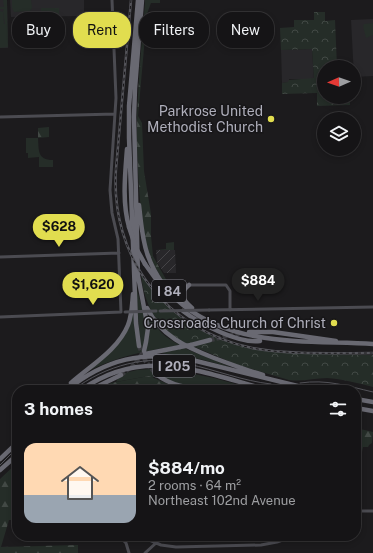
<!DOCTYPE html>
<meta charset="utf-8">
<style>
:root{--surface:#151416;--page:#1e1d1f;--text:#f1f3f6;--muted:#9d9ea1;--line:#343335;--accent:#e1dd4f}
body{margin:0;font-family:"Public Sans",sans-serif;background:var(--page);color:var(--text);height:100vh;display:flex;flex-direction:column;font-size:15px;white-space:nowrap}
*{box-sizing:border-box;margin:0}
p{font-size:13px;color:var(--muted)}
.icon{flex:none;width:22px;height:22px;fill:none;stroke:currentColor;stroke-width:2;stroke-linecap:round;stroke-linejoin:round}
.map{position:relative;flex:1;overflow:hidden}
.details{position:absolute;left:12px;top:385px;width:349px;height:156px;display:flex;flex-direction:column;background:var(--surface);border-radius:16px;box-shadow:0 2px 6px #0003,0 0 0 1px var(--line)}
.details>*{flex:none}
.banner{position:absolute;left:12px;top:12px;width:349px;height:36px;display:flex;gap:8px}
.needle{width:26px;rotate:268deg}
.tools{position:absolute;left:317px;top:60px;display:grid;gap:8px}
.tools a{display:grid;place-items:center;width:44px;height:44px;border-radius:50%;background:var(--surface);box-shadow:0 2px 6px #0003,0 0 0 1px var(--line);font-size:20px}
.price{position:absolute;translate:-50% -34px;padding:0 9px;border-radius:14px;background:var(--accent);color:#111;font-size:13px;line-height:26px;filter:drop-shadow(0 1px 2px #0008)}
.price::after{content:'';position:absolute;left:50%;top:24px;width:12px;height:9px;margin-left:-6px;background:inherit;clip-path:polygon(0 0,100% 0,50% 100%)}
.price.active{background:#222;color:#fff}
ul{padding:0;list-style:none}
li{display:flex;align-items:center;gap:12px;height:100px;padding:0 12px}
li span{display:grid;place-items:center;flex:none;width:112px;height:80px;border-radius:12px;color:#555}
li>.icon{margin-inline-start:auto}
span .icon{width:48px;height:48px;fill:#fffc;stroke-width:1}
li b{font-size:17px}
h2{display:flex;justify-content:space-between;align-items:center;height:48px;padding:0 12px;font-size:17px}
.tag{padding:0 14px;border-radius:16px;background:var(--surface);box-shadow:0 2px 6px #0003,0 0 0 1px var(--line);font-size:14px;line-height:36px}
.tag.active{background:var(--accent);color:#111}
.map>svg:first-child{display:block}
.built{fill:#28272a}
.industrial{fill:url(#industrial-furrows)}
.green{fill:#252d28}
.forest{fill:url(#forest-firs)}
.park{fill:url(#park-crowns)}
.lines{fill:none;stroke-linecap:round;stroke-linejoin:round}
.highway-tunnel{stroke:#39393d;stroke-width:4.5;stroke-dasharray:4.5 2;stroke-linecap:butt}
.secondary{stroke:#4b4b51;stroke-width:3}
.highway{stroke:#696972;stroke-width:4.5}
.tram{stroke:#54545a;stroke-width:1}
.rail-casing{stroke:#54545a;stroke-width:2.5}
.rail{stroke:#171618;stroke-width:1;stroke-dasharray:3;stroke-linecap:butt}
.secondary-bridge{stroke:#4b4b51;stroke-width:3}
.highway-bridge{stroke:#696972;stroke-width:4.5}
.poi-dot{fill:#e1dd4f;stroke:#171618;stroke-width:1.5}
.labels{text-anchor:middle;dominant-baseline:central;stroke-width:3;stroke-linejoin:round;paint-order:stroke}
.shield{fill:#171618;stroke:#81818a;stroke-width:1}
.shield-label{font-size:13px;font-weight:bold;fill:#afafbb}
.poi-label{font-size:14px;fill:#afafbb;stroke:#171618;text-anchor:end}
</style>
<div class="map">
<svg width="373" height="553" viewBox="0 0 373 553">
<defs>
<pattern id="industrial-furrows" width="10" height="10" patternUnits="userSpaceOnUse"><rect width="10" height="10" fill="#28272a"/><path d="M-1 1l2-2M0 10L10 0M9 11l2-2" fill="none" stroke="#454447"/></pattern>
<pattern id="forest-firs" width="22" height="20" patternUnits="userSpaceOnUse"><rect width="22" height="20" fill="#252d28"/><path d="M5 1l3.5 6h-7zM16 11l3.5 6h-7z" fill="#424945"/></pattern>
<pattern id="park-crowns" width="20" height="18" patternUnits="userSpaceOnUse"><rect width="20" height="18" fill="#252d28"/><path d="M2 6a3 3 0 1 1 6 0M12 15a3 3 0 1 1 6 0" fill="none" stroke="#424945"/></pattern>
</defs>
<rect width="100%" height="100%" fill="#1c1b1d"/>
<path class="built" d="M 0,0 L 7,0 L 8,48 L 0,48 Z
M 10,0 L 84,0 L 84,16 L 11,17 Z
M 373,19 L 373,76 L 354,77 L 351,20 Z
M 312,49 L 314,79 L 289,79 L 289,82 L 282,83 L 281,50 Z"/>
<path class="industrial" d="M 156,250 L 175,250 L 176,273 L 164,273 L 157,262 Z"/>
<path class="green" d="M 3,0 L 7,0 L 8,47 L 0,48 L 0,11 L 3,12 L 4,24 L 5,24 L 3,11 L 4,9 L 0,9 L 0,7 L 4,7 Z
M 12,0 L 31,0 L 32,8 L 30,11 L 14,12 L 12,8 Z
M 145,0 L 160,0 L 160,3 L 151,3 L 147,14 L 144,15 Z
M 41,8 L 59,8 L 59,16 L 41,16 Z
M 373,23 L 373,35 L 366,38 L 363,26 L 364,24 Z
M 26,138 L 38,138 C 39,150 37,160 53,160 L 53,167 L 39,167 L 39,157 L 28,158 L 28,153 L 26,153 Z
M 174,242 L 174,250 L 156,250 L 166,249 L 166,243 Z
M 136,286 L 144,314 L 146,328 L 145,351 L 148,314 C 157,330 164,337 180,345 C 146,351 117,356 86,372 L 125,335 L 134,299 L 139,331 Z
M 184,348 L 233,368 L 200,359 L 160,353 Z
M 164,368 L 214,378 L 257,390 L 223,390 L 193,387 L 170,382 L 157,373 L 152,378 L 149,376 L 116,382 L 120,374 L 137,370 Z"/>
<path class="forest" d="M 147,14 L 138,116 L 142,123 L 144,171 L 151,214 L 151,236 L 153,256 L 168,283 L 190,308 C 173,295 160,279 151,259 C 142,241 142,219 140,200 C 137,165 136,131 138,96 C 139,69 142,42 144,15 Z
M 49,127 L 49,137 L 38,138 L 38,128 Z
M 149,376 L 182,390 L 95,390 L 111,383 Z
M 356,428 L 373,432 L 372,443 L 369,445 L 368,447 L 363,447 L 356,482 Z
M 17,463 L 17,516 L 16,520 L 9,520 L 1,547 L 78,545 L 78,553 L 0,553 L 0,479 Z"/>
<path class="park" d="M 314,12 L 325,12 L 325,21 L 335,20 L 337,67 L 324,67 L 324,97 L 350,97 L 350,105 L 317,106 L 317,93 L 282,94 L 282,83 L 288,82 L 289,80 L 314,78 L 312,49 L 281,50 L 280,28 L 294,27 L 294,20 L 314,20 Z
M 141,274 C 151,288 162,301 175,313 C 230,359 306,353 373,355 L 373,387 C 358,383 342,379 327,378 C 314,378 302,382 289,380 L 238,365 L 183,342 C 156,327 144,304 141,274 Z"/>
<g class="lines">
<path class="highway-tunnel" d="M 210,340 L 241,333
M 139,346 L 146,362 L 156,374
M 121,375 L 134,365 L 144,351"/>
<path class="secondary" d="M 112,0 L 116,98 L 110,190 L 112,213 L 118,239 L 121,312
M 0,117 L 115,114
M 0,257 L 119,253
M 189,285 L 226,285 L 230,291 L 230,310
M 209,310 L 373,307
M 0,317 L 121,312
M 356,511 L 373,511
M 119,536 L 126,543 L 129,553
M 140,536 L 161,545 L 176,547 L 261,545 L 277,542 L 294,536
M 145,553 L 156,543"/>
<path class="highway" d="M 138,0 L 129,106 L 129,138 L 136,323 L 139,346
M 142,0 L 135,88 L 134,117 L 138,276 L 148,328 L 146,342 L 144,351
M 127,149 C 125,175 122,202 129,227
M 139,205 C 141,222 142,240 148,256 C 155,275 167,292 183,305 C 237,348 308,340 373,344
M 145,264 L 163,289
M 189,285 C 178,294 183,300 192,308
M 147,308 C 161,336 186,347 214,358 C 230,364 246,370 263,375
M 183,311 C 200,324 239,344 260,341
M 249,332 L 273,332 L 336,341
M 191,345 L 210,340
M 145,354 L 180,347
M 156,374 C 171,386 188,388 206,390
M 71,383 C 90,366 118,350 128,325 C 132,315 132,305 133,294
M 67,390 C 105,359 144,350 192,360 L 314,390
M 81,390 C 144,345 202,373 269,390
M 90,390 L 121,375
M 356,399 L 373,402
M 356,408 L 373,411
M 0,459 L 17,443
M 0,470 L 17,455"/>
<path class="tram" d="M 300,383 C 327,379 347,386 373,392
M 73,390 C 106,365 148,354 188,364 C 216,370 243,381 271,384
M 0,465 L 17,448"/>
<g class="rail-casing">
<path id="rail" d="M 131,0 L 116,169 C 110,257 165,330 252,348 C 289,355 335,353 373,353"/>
</g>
<use href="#rail" class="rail"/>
<path class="secondary-bridge" d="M 160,311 L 209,310
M 125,312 L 156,311"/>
<path class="highway-bridge" d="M 129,227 L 136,248 L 145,264
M 180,347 L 191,345"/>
</g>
<g class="poi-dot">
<circle cx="271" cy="119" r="4"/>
<circle cx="334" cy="323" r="4"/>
</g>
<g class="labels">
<g class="shield">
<rect x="152" y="280" width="34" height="22" rx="3"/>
<rect x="153" y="355" width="42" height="22" rx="3"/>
</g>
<g class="shield-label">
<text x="169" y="291">I 84</text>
<text x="174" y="366">I 205</text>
</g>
<g class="poi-label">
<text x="263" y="111">Parkrose United<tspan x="263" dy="16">Methodist Church</tspan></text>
<text x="326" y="323">Crossroads Church of Christ</text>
</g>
</g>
</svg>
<div class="tools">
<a><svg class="needle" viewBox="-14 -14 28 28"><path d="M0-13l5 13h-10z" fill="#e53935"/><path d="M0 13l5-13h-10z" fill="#9d9ea1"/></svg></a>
<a><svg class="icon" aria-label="layers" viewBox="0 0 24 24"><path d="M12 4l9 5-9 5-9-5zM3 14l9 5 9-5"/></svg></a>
</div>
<b class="price" style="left:59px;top:248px">$628</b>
<b class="price active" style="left:258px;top:302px">$884</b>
<b class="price" style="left:93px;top:306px">$1,620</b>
<div class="banner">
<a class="tag">Buy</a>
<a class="tag active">Rent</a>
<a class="tag">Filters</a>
<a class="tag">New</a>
</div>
<section class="details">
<h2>3 homes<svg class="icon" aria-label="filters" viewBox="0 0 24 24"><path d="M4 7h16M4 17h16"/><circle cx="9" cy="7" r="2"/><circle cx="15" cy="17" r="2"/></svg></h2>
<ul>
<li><span style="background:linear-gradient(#ffd9b3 65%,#9aa5b1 0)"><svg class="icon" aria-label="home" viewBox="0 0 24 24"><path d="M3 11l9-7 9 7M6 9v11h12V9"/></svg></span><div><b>$884/mo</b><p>2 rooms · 64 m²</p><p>Northeast 102nd Avenue</p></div></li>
</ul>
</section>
</div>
